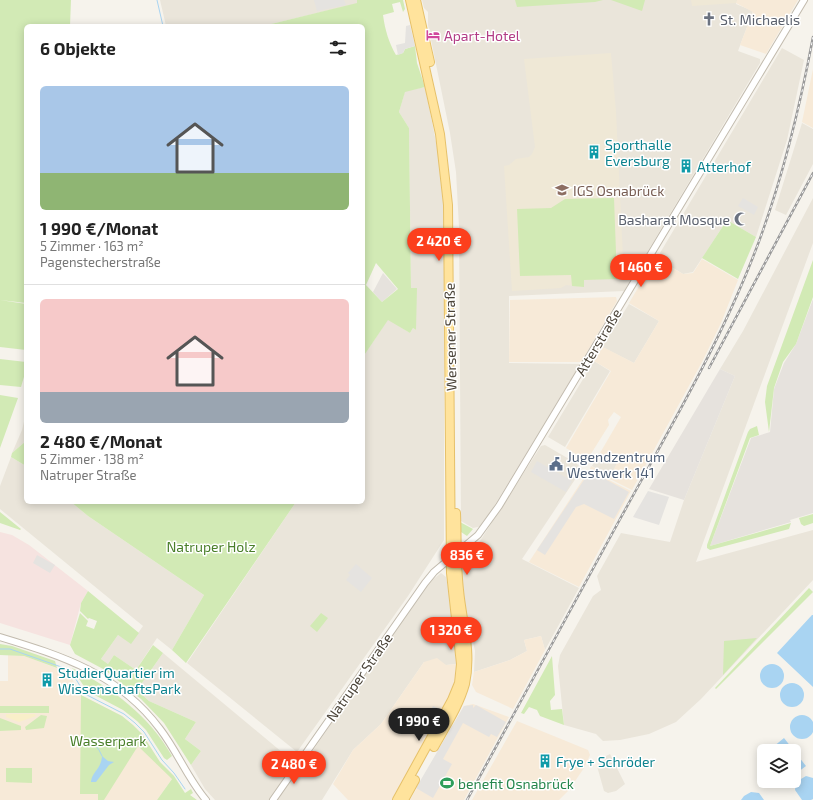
<!DOCTYPE html>
<html lang="de">
<meta charset="utf-8">
<style>
:root{--surface:#fff;--page:#f2f2f2;--text:#222;--muted:#767676;--line:#e0e0e0;--accent:#fc3f1d}
body{margin:0;font-family:"Exo 2",sans-serif;background:var(--page);color:var(--text);height:100vh;display:flex;flex-direction:column;font-size:15px;white-space:nowrap}
*{box-sizing:border-box;margin:0}
p{font-size:13px;color:var(--muted)}
.icon{flex:none;width:22px;height:22px;fill:none;stroke:currentColor;stroke-width:2;stroke-linecap:round;stroke-linejoin:round}
.map{position:relative;flex:1;overflow:hidden}
.sheet{position:absolute;left:24px;top:24px;width:341px;height:480px;display:flex;flex-direction:column;background:var(--surface);border-radius:6px;box-shadow:0 2px 10px #0003}
.sheet>*{flex:none}
.buttons{position:absolute;left:757px;top:744px;display:grid;gap:8px}
.buttons a{display:grid;place-items:center;width:44px;height:44px;border-radius:6px;background:var(--surface);box-shadow:0 2px 10px #0003;font-size:20px}
.price{position:absolute;translate:-50% -34px;padding:0 9px;border-radius:14px;background:var(--accent);color:#fff;font-size:13px;line-height:26px;filter:drop-shadow(0 1px 2px #0008)}
.price::after{content:'';position:absolute;left:50%;top:24px;width:12px;height:9px;margin-left:-6px;background:inherit;clip-path:polygon(0 0,100% 0,50% 100%)}
.price.active{background:#222;color:#fff}
ul{padding:0;list-style:none}
li{display:grid;align-content:center;gap:8px;height:212px;padding:0 16px}
li+li{border-top:1px solid var(--line)}
li span{display:grid;place-items:center;height:124px;border-radius:6px;color:#555}
li>.icon{margin-inline-start:auto}
span .icon{width:72px;height:72px;fill:#fffc;stroke-width:1}
li b{font-size:17px}
h2{display:flex;justify-content:space-between;align-items:center;height:48px;padding:0 16px;font-size:17px}
.map>svg:first-child{display:block}
.residential{fill:#eae5da}
.commercial{fill:#f7ead8}
.industrial{fill:#e6e2dd}
.education{fill:#efe8d6}
.medical{fill:#f6e3e0}
.green{fill:#d2eab5;fill-rule:evenodd}
.sand{fill:#f9efc9}
.parking{fill:#e5e3e0}
.water{fill:#a9d4f2}
.lines{fill:none;stroke-linecap:round;stroke-linejoin:round}
.stream{stroke:#a9d4f2;stroke-width:1}
.minor-casing{stroke:#c2bbae;stroke-width:8}
.major-casing{stroke:#e6c16a;stroke-width:10}
.minor{stroke:#fff;stroke-width:6}
.major{stroke:#ffe39c;stroke-width:8}
.rail-casing{stroke:#9a9a9a;stroke-width:2.5}
.rail{stroke:#fff;stroke-width:1;stroke-dasharray:3;stroke-linecap:butt}
.labels{text-anchor:middle;dominant-baseline:central;stroke-width:3;stroke-linejoin:round;paint-order:stroke}
.worship-label{font-size:14px;fill:#5b616d;stroke:#fff;text-anchor:start}
.hotel-label{font-size:14px;fill:#b23c85;stroke:#fff;text-anchor:start}
.culture-label{font-size:14px;fill:#0d838f;stroke:#fff;text-anchor:start}
.education-label{font-size:14px;fill:#785e54;stroke:#fff;text-anchor:start}
.street-label{font-size:14px;fill:#4b4439;stroke:#fff}
.service-label{font-size:14px;fill:#4e5e75;stroke:#fff;text-anchor:start}
.park-label{font-size:14px;fill:#4a7f2a;stroke:#fff}
.leisure-label{font-size:14px;fill:#27864d;stroke:#fff;text-anchor:start}
</style>
<div class="map">
<svg width="813" height="800" viewBox="0 0 813 800">
<rect width="100%" height="100%" fill="#f6f3ec"/>
<path class="residential" d="M 160,0 L 372,0 L 263,26 L 166,26 Z
M 422,0 L 737,0 L 736,4 L 753,11 L 738,51 L 760,59 L 760,63 L 624,291 L 509,296 L 509,363 L 580,364 L 482,526 L 473,528 L 461,521 L 459,227 L 456,172 L 450,133 L 428,25 L 428,12 L 424,8 Z
M 782,48 L 804,60 L 787,140 L 756,237 L 727,220 L 693,272 L 683,274 L 657,258 Z
M 425,87 L 438,152 L 444,203 L 444,540 L 408,596 L 297,752 L 187,663 L 296,502 L 363,502 L 363,357 L 388,319 L 410,333 L 413,328 L 416,330 L 416,288 L 411,288 L 409,128 L 399,112 L 405,91 Z
M 802,123 L 813,129 L 813,164 L 786,215 L 775,210 Z
M 813,198 L 813,243 L 696,562 L 813,530 L 813,580 L 701,699 L 676,722 L 649,734 L 620,740 L 603,741 L 596,734 L 564,725 L 558,666 L 560,655 L 593,596 L 601,590 L 597,576 L 621,533 L 670,542 L 684,500 L 735,376 L 720,369 L 743,331 Z
M 629,304 L 659,321 L 634,363 L 602,347 Z
M 594,361 L 610,371 L 565,447 L 548,437 Z
M 26,413 L 26,441 L 12,453 L 22,430 Z
M 545,445 L 576,463 L 579,466 L 580,472 L 522,559 L 579,588 L 545,650 L 541,636 L 524,640 L 527,651 L 510,660 L 474,672 L 475,651 L 463,595 L 461,574 L 480,541 L 541,446 Z
M 599,453 L 617,464 L 612,473 L 603,472 L 592,466 Z
M 11,457 L 26,466 L 26,502 L 71,502 L 88,516 L 204,595 L 172,650 L 157,638 L 136,670 L 114,655 L 108,664 L 101,659 L 118,635 L 131,643 L 143,626 L 0,509 L 0,486 Z
M 441,573 L 446,577 L 452,609 L 456,664 L 446,665 L 424,662 L 381,724 L 353,750 L 322,800 L 215,800 L 205,789 L 191,765 L 201,751 L 185,739 L 196,722 L 149,701 L 137,690 L 163,653 L 301,768 L 426,585 Z
M 610,754 L 625,784 L 616,791 L 608,793 L 604,791 L 597,766 L 602,758 Z"/>
<path class="commercial" d="M 737,0 L 798,0 L 766,54 L 740,45 L 753,12 L 736,3 Z
M 813,69 L 813,128 L 802,122 Z
M 656,258 L 683,274 L 693,273 L 702,259 L 738,280 L 721,323 L 702,362 L 632,490 L 590,469 L 591,466 L 602,472 L 612,473 L 617,463 L 600,453 L 621,417 L 614,412 L 608,420 L 609,425 L 589,457 L 584,459 L 566,448 L 611,371 L 594,361 L 603,347 L 634,363 L 659,321 L 629,303 Z
M 616,297 L 617,301 L 581,362 L 509,362 L 510,300 Z
M 589,470 L 631,491 L 579,587 L 529,562 Z
M 541,636 L 545,650 L 513,709 L 476,692 L 472,685 L 474,672 L 510,660 L 527,651 L 524,640 Z
M 8,655 L 24,656 L 64,671 L 71,677 L 81,695 L 122,716 L 133,725 L 142,734 L 160,762 L 174,776 L 157,800 L 0,800 L 0,681 L 8,681 Z
M 437,658 L 446,665 L 456,664 L 454,685 L 447,703 L 392,800 L 348,800 L 333,784 L 353,750 L 381,724 L 424,662 Z
M 473,704 L 509,717 L 464,800 L 410,800 L 464,706 Z
M 517,721 L 588,750 L 590,755 L 584,768 L 569,790 L 559,800 L 472,800 Z"/>
<path class="industrial" d="M 383,273 L 397,289 L 382,302 L 373,292 Z
M 813,299 L 813,513 L 790,520 L 791,522 L 710,546 L 751,438 L 770,432 L 774,389 L 784,363 L 796,344 Z
M 720,369 L 735,376 L 684,500 L 649,489 Z"/>
<path class="education" d="M 691,0 L 737,0 L 736,3 L 692,6 Z
M 611,53 L 616,112 L 624,278 L 584,280 L 584,287 L 566,285 L 561,288 L 512,291 L 504,166 L 509,165 L 516,159 L 529,157 L 532,154 L 535,147 L 524,59 Z"/>
<path class="medical" d="M 0,532 L 12,535 L 29,545 L 88,591 L 81,603 L 70,645 L 0,623 Z"/>
<path class="green" d="M 0,0 L 71,0 L 70,26 L 26,26 L 26,229 L 0,226 Z
M 357,0 L 403,0 L 405,9 L 403,12 L 400,2 L 392,4 L 394,12 L 383,15 C 385,30 389,43 396,55 L 403,53 L 405,49 L 415,46 L 417,63 L 425,87 L 405,92 L 399,112 L 409,128 L 411,288 L 417,288 L 416,330 L 413,328 L 410,333 L 388,320 L 363,357 L 363,26 L 263,26 L 357,3 ZM 376,263 L 398,289 L 382,302 L 366,285 Z
M 515,0 L 603,0 L 595,2 L 517,7 Z
M 611,0 L 645,0 L 642,11 Z
M 614,198 L 617,279 L 584,280 L 584,287 L 572,286 L 571,275 L 520,276 L 517,209 L 551,208 L 565,199 Z
M 727,220 L 756,237 L 738,279 L 702,258 Z
M 0,226 L 26,229 L 26,303 L 0,300 Z
M 813,260 L 813,297 L 796,344 L 783,362 L 774,388 L 769,432 L 765,402 L 767,386 Z
M 0,300 L 26,304 L 26,350 L 0,347 Z
M 0,359 L 26,362 L 26,370 L 21,387 L 0,385 Z
M 0,395 L 18,398 L 0,448 Z
M 757,426 L 759,435 L 750,438 L 710,546 L 791,523 L 789,529 L 710,550 L 707,548 L 707,545 L 748,432 L 750,429 Z
M 26,441 L 26,466 L 11,457 L 12,453 Z
M 71,502 L 296,502 L 186,663 L 172,650 L 204,595 L 88,516 Z
M 0,512 L 21,529 L 20,530 L 0,523 Z
M 813,514 L 813,523 L 804,526 L 801,524 L 799,518 Z
M 460,522 L 473,529 L 467,536 L 461,532 Z
M 809,588 L 813,592 L 716,689 L 715,688 Z
M 88,591 L 139,633 L 131,644 L 118,635 L 101,659 L 108,664 L 114,655 L 136,670 L 153,645 L 163,653 L 137,690 L 149,701 L 196,722 L 185,739 L 201,751 L 191,765 L 164,723 L 141,699 L 105,670 L 75,654 L 70,645 L 80,613 L 88,621 L 86,626 L 94,629 L 97,621 L 89,618 L 88,619 L 80,611 L 81,603 Z
M 321,613 L 328,618 L 317,632 L 310,626 Z
M 757,638 L 756,639 L 723,675 L 724,641 Z
M 0,644 L 12,646 L 55,661 L 57,668 L 24,656 L 0,655 Z
M 552,656 L 555,695 L 550,701 L 551,710 L 562,709 L 564,725 L 540,716 L 537,710 L 529,707 L 524,714 L 521,713 Z
M 72,668 C 113,688 150,717 172,756 L 167,760 L 164,758 L 146,730 L 137,721 L 123,710 L 87,691 Z
M 81,695 L 122,716 L 133,725 L 142,734 L 160,762 L 174,776 L 185,793 L 191,789 L 193,793 L 190,795 L 197,800 L 157,800 L 172,779 L 138,746 L 104,800 L 98,800 L 98,794 L 80,794 Z
M 0,706 L 49,706 L 49,713 L 0,713 Z
M 41,715 L 47,716 L 44,728 L 26,730 L 25,727 Z
M 0,718 L 21,726 L 21,730 L 0,731 Z
M 6,768 L 32,768 L 32,783 L 6,782 Z"/>
<path class="sand" d="M 6,714 L 35,714 L 36,716 L 19,722 L 6,717 Z"/>
<path class="parking" d="M 314,0 L 344,0 L 346,5 L 317,11 Z
M 410,25 L 415,46 L 405,49 L 403,53 L 398,55 L 396,45 L 405,43 L 406,26 Z
M 743,198 L 758,207 L 754,215 L 738,206 Z
M 537,461 L 572,481 L 566,492 L 531,472 Z
M 590,471 L 629,492 L 614,519 L 584,504 L 576,507 L 545,555 L 537,550 Z
M 648,491 L 669,497 L 659,525 L 633,517 Z
M 37,555 L 55,565 L 50,573 L 33,563 Z
M 356,564 L 372,578 L 361,592 L 346,580 L 350,575 L 348,573 Z
M 473,705 L 473,708 L 476,705 L 506,722 L 497,737 L 491,734 L 489,737 L 463,723 L 443,759 L 452,764 L 433,798 L 416,788 L 464,706 Z
M 433,706 L 442,710 L 432,729 L 418,720 L 424,709 L 430,712 Z"/>
<path class="water" d="M 812,615 L 813,615 L 813,687 L 777,653 Z
M760 676a12 12 0 1 1 24 0a12 12 0 1 1-24 0Z
M780 695a12 12 0 1 1 24 0a12 12 0 1 1-24 0Z
M790 727a12 12 0 1 1 24 0a12 12 0 1 1-24 0Z
M 784,738 L 806,766 L 794,775 L 794,751 L 768,751 Z
M 102,756 L 108,761 L 114,762 L 109,765 L 96,782 L 91,782 C 92,771 101,770 102,756 Z
M 806,776 L 813,778 L 813,799 L 811,800 L 802,800 L 795,790 L 796,782 Z
M 751,792 L 759,793 L 764,800 L 741,800 L 744,796 Z"/>
<g class="lines">
<path class="stream" d="M 157,0 L 163,26
M 0,649 L 10,649 L 67,669 L 74,676 L 85,694 L 124,714 L 135,723 L 144,732 L 162,760 L 174,773 L 185,789
M 89,738 L 99,750 L 102,756"/>
<g class="minor-casing">
<path id="minor" d="M 0,637 C 63,656 119,674 160,729 C 177,751 188,779 206,800
M 273,800 L 425,583 L 434,572 L 478,535 L 499,506 L 804,0"/>
</g>
<g class="major-casing">
<path id="major" d="M 416,0 L 430,62
M 434,747 C 445,727 459,706 465,684 C 472,651 462,622 459,590 C 456,564 457,539 456,513
M 397,800 L 452,700 L 459,683 L 461,664 L 451,573 L 448,205 L 440,134 L 410,0
M 404,800 L 415,780"/>
</g>
<use href="#minor" class="minor"/>
<use href="#major" class="major"/>
<g class="rail-casing">
<path id="rail" d="M 709,368 L 813,173
M 467,800 C 518,707 568,614 619,521 C 666,435 717,349 753,257 C 781,186 799,112 813,37"/>
</g>
<use href="#rail" class="rail"/>
</g>
<defs>
<g id="church-bare" transform="scale(1.08)"><path d="M-1.2-6h2.4v3.5h3.3v2.4h-3.3V6h-2.4V-.1h-3.3v-2.4h3.3Z" fill="#6b7280" stroke="#fff" stroke-width="2.5" paint-order="stroke"/></g>
<g id="hotel-bare" transform="scale(1.08)"><path d="M-6-4.5h1.5V1H6V5H4.5V3h-9V5H-6ZM-4 0a1.8 1.8 0 1 1 3.6 0ZM.5 0V-2.5h3Q6-2.5 6 0Z" fill="#d1479c" stroke="#fff" stroke-width="2.5" paint-order="stroke"/></g>
<g id="building-bare" transform="scale(1.08)"><path d="M-4-6H4V6H1V3H-1V6H-4ZM-2.5-4.3h1.7v1.8h-1.7ZM.8-4.3h1.7v1.8H.8ZM-2.5-1h1.7V.8h-1.7ZM.8-1h1.7V.8H.8Z" fill="#0f9aa8" stroke="#fff" stroke-width="2.5" paint-order="stroke"/></g>
<g id="school-bare" transform="scale(1.08)"><path d="M0-5L7-2L0 1L-7-2ZM-4 1L0 2.5L4 1V4Q0 6-4 4Z" fill="#8d6e63" stroke="#fff" stroke-width="2.5" paint-order="stroke"/></g>
<g id="mosque-bare" transform="scale(1.08)"><path d="M3.5-4.9A6 6 0 1 0 3.5 4.9A5 5 0 1 1 3.5-4.9Z" fill="#6b7280" stroke="#fff" stroke-width="2.5" paint-order="stroke"/></g>
<g id="civic-bare" transform="scale(1.08)"><path d="M-.6-6.5H3V-4.5H.6V-3L4-1V1h2V6H-6V1h2V-1L-.6-3ZM-1.2 2.5V6h2.4V2.5Z" fill="#5c6f8a" stroke="#fff" stroke-width="2.5" paint-order="stroke"/></g>
<g id="stadium-bare" transform="scale(1.08)"><path d="M0-5a6.5 5 0 1 0 0 10a6.5 5 0 1 0 0-10ZM-3.5-1.8h7v3.6h-7Z" fill="#2e9e5b" stroke="#fff" stroke-width="2.5" paint-order="stroke"/></g>
</defs>
<g fill-rule="evenodd">
<use href="#church-bare" x="709" y="19"/>
<use href="#hotel-bare" x="433" y="35"/>
<use href="#building-bare" x="594" y="152"/>
<use href="#building-bare" x="686" y="166"/>
<use href="#school-bare" x="562" y="190"/>
<use href="#mosque-bare" x="741" y="219"/>
<use href="#civic-bare" x="556" y="464"/>
<use href="#building-bare" x="47" y="680"/>
<use href="#building-bare" x="545" y="761"/>
<use href="#stadium-bare" x="447" y="783"/>
</g>
<g class="labels">
<g class="worship-label">
<text x="720" y="19">St. Michaelis</text>
<text x="730" y="219" text-anchor="end">Basharat Mosque</text>
</g>
<g class="hotel-label">
<text x="444" y="35">Apart-Hotel</text>
</g>
<g class="culture-label">
<text x="605" y="144">Sporthalle<tspan x="605" dy="16">Eversburg</tspan></text>
<text x="697" y="166">Atterhof</text>
<text x="58" y="672">StudierQuartier im<tspan x="58" dy="16">WissenschaftsPark</tspan></text>
<text x="556" y="761">Frye + Schröder</text>
</g>
<g class="education-label">
<text x="573" y="190">IGS Osnabrück</text>
</g>
<g class="street-label">
<text transform="translate(450 337) rotate(-91)">Wersener Straße</text>
<text transform="translate(598 342) rotate(-59)">Atterstraße</text>
<text transform="translate(359 677) rotate(-55)">Natruper Straße</text>
</g>
<g class="service-label">
<text x="567" y="456">Jugendzentrum<tspan x="567" dy="16">Westwerk 141</tspan></text>
</g>
<g class="park-label">
<text x="211" y="546">Natruper Holz</text>
<text x="108" y="740">Wasserpark</text>
</g>
<g class="leisure-label">
<text x="458" y="783">benefit Osnabrück</text>
</g>
</g>
</svg>
<div class="buttons">
<a><svg class="icon" aria-label="layers" viewBox="0 0 24 24"><path d="M12 4l9 5-9 5-9-5zM3 14l9 5 9-5"/></svg></a>
</div>
<b class="price" style="left:439px;top:262px">2 420 €</b>
<b class="price" style="left:641px;top:288px">1 460 €</b>
<b class="price" style="left:467px;top:576px">836 €</b>
<b class="price" style="left:451px;top:651px">1 320 €</b>
<b class="price active" style="left:419px;top:742px">1 990 €</b>
<b class="price" style="left:294px;top:785px">2 480 €</b>
<section class="sheet">
<h2>6 Objekte<svg class="icon" aria-label="filters" viewBox="0 0 24 24"><path d="M4 7h16M4 17h16"/><circle cx="9" cy="7" r="2"/><circle cx="15" cy="17" r="2"/></svg></h2>
<ul>
<li><span style="background:linear-gradient(#a9c7e8 70%,#8fb573 0)"><svg class="icon" aria-label="home" viewBox="0 0 24 24"><path d="M3 11l9-7 9 7M6 9v11h12V9"/></svg></span><div><b>1 990 €/Monat</b><p>5 Zimmer · 163 m²</p><p>Pagenstecherstraße</p></div></li>
<li><span style="background:linear-gradient(#f6c9c9 75%,#9aa5b1 0)"><svg class="icon" aria-label="home" viewBox="0 0 24 24"><path d="M3 11l9-7 9 7M6 9v11h12V9"/></svg></span><div><b>2 480 €/Monat</b><p>5 Zimmer · 138 m²</p><p>Natruper Straße</p></div></li>
</ul>
</section>
</div>
